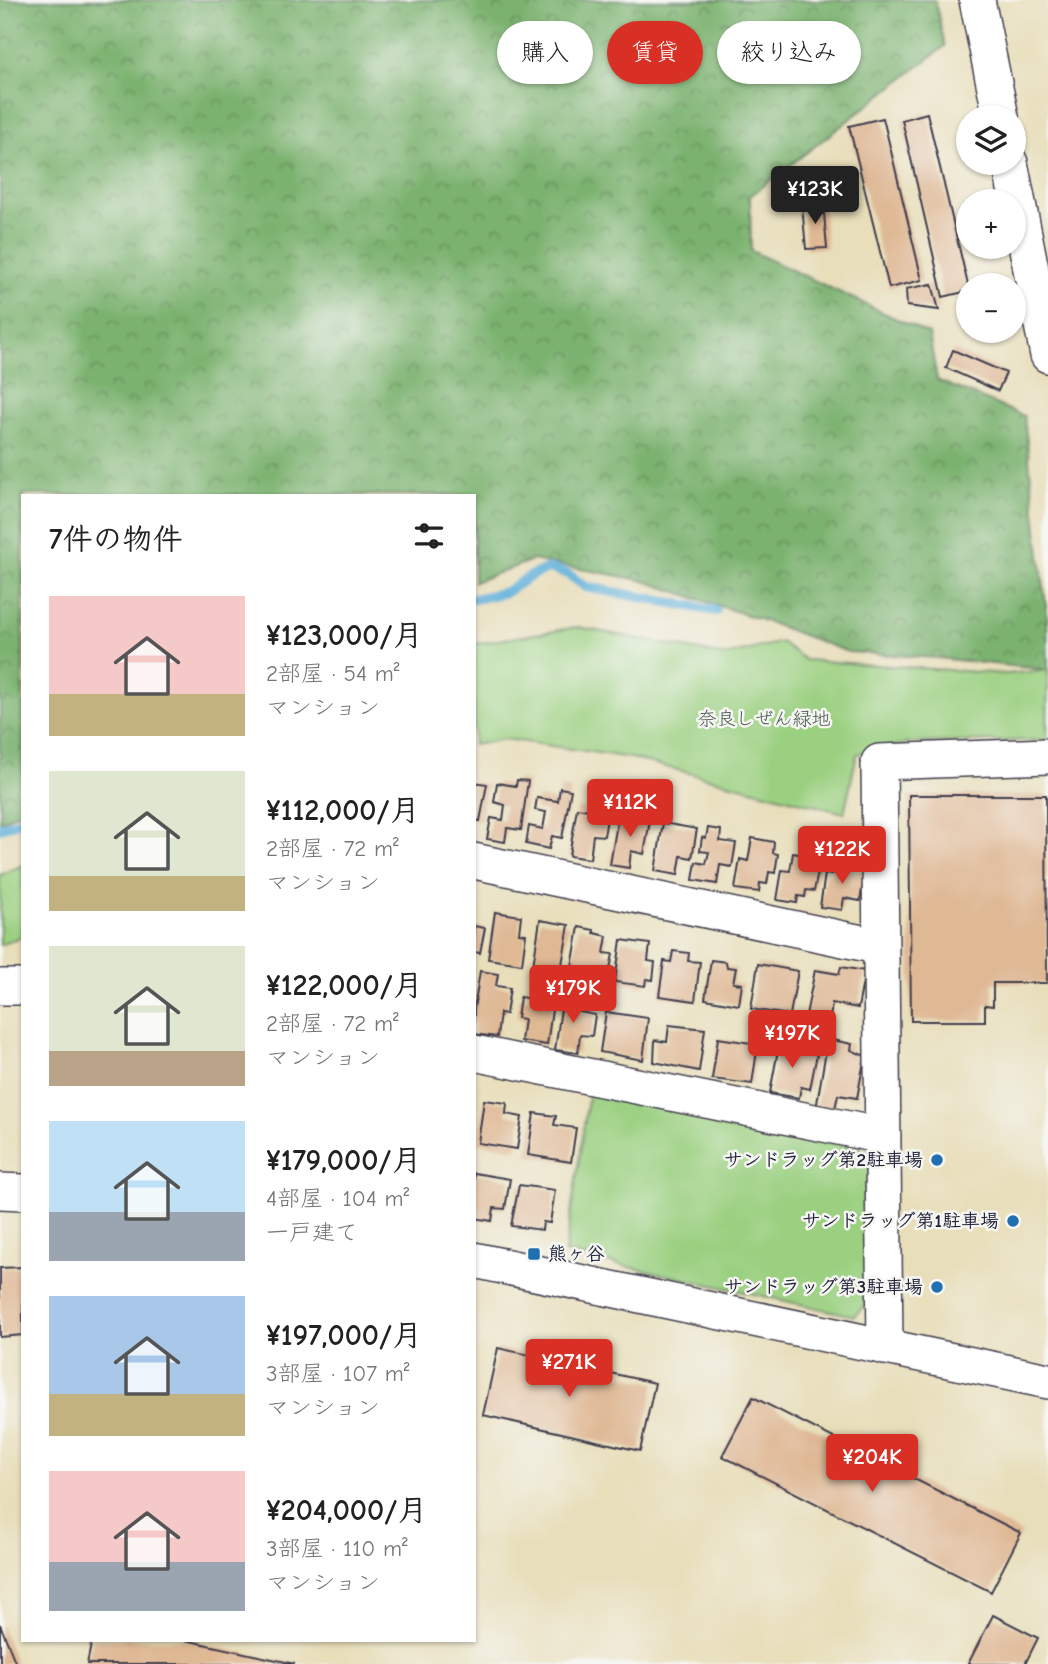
<!DOCTYPE html>
<html lang="ja">
<meta charset="utf-8">
<style>
:root{--surface:#fff;--page:#f2f2f2;--text:#222;--muted:#767676;--accent:#d93025}
body{margin:0;font-family:"Comic Neue","Klee One",sans-serif;background:var(--page);color:var(--text);height:100vh;display:flex;flex-direction:column;font-size:26px;white-space:nowrap}
*{box-sizing:border-box;margin:0}
p{font-size:23px;color:var(--muted)}
.icon{flex:none;width:38px;height:38px;fill:none;stroke:currentColor;stroke-width:2;stroke-linecap:round;stroke-linejoin:round}
.map{position:relative;flex:1;overflow:hidden}
.side{position:absolute;left:21px;top:494px;width:455px;height:1148px;display:flex;flex-direction:column;background:var(--surface);border-radius:0px;box-shadow:0 2px 5px #0004}
.side>*{flex:none}
.guide{position:absolute;left:497px;top:21px;width:444px;height:63px;display:flex;gap:14px}
.buttons{position:absolute;left:956px;top:105px;display:grid;gap:14px}
.buttons a{display:grid;place-items:center;width:70px;height:70px;border-radius:50%;background:var(--surface);box-shadow:0 2px 5px #0004;font-size:35px}
.price{position:absolute;translate:-50% -60px;padding:0 16px;border-radius:7px;background:var(--accent);color:#fff;font-size:23px;line-height:46px;filter:drop-shadow(0 2px 4px #0008)}
.price::after{content:'';position:absolute;left:50%;top:42px;width:21px;height:16px;margin-left:-10px;background:inherit;clip-path:polygon(0 0,100% 0,50% 100%)}
.price.on{background:#222;color:#fff}
ul{padding:0;list-style:none}
li{display:flex;align-items:center;gap:21px;height:175px;padding:0 28px}
li span{display:grid;place-items:center;flex:none;width:196px;height:140px;border-radius:0px;color:#555}
li>.icon{margin-inline-start:auto}
span .icon{width:84px;height:84px;fill:#fffc;stroke-width:1}
li b{font-size:30px}
h2{display:flex;justify-content:space-between;align-items:center;height:84px;padding:0 28px;font-size:30px}
.chip{padding:0 24px;border-radius:32px;background:var(--surface);box-shadow:0 2px 5px #0004;font-size:24px;line-height:63px}
.chip.on{background:var(--accent);color:#fff}
.map>svg:first-child{display:block}
.forest{fill:url(#forest-crowns);stroke:#4f6a55;stroke-width:2}
.green{fill:#9bd081;stroke:#5e795e;stroke-width:2}
.lines{fill:none;stroke-linecap:round;stroke-linejoin:round}
.stream{stroke:#5dafd9;stroke-width:10}
.building{fill:#dfb894}
.minor-casing{stroke:#403e4e;stroke-width:38}
.minor{stroke:#fff;stroke-width:35}
.poi-dot{fill:#1f6fb2;stroke:#f6f6f2;stroke-width:2.5}
.labels{text-anchor:middle;dominant-baseline:central;stroke-width:5;stroke-linejoin:round;paint-order:stroke}
.park-label{font-size:19px;fill:#465650;stroke:#f6f6f2}
.poi-label{font-size:19px;font-weight:bold;fill:#22223b;stroke:#f6f6f2;text-anchor:end}
</style>
<div class="map">
<svg width="1048" height="1664" viewBox="0 0 1048 1664">
<defs>
<pattern id="forest-crowns" width="20" height="18" patternUnits="userSpaceOnUse" patternTransform="scale(1.75)"><rect width="20" height="18" fill="#7cb26f"/><path d="M2 6a3 3 0 1 1 6 0M12 15a3 3 0 1 1 6 0" fill="none" stroke="#65905c"/></pattern>
</defs>
<rect width="100%" height="100%" fill="#f6f6f2"/>
<filter id="ink" filterUnits="userSpaceOnUse"><feTurbulence type="fractalNoise" baseFrequency=".0143" numOctaves="2"/><feDisplacementMap in="SourceGraphic" scale="14" xChannelSelector="R" yChannelSelector="G"/><feConvolveMatrix kernelMatrix="1 2 1 2 8 2 1 2 1" color-interpolation-filters="sRGB"/></filter>
<filter id="wash" filterUnits="userSpaceOnUse"><feTurbulence type="fractalNoise" baseFrequency=".00686" numOctaves="4" result="noise"/><feDisplacementMap in="SourceGraphic" scale="28" xChannelSelector="R" yChannelSelector="G"/><feGaussianBlur stdDeviation="1.57" result="paint"/><feColorMatrix in="noise" values="0 0 0 0 0 0 0 0 0 0 0 0 0 0 0 0 0 1.4 0 .05"/><feComposite in="paint" operator="in"/></filter>
<g filter="url(#wash)">
<rect width="100%" height="100%" fill="#e8deba"/>
<path class="forest" d="M 0,0 L 935,0 L 945,46 L 750,196 L 751,251 L 929,334 L 937,380 L 1024,416 L 1047,615 L 1048,670 L 937,658 L 848,652 L 762,620 L 641,580 L 533,560 L 474,582 L 474,495 L 23,495 L 23,810 L 0,822 Z"/>
<path class="green" d="M 578,627 L 725,656 L 781,642 L 805,660 L 1006,674 L 1048,670 L 1047,740 L 909,743 L 857,754 L 844,813 L 631,758 L 505,739 L 474,745 L 474,644 Z
M 23,865 L 23,936 L 0,945 L 0,875 Z
M 589,1092 L 871,1151 L 867,1303 L 854,1316 L 565,1253 Z"/>
<g class="lines">
<path class="stream" d="M 474,599 L 506,592 L 532,575 L 549,568 L 568,574 L 586,587 L 716,611
M 0,828 L 23,820"/>
</g>
<g id="blocks">
<path class="building" d="M 927,113 L 968,285 L 968,291 L 943,297 L 902,120 Z
M 883,118 L 922,280 L 889,288 L 849,126 Z
M 829,174 L 831,196 L 811,197 L 809,176 Z
M 823,202 L 827,248 L 806,249 L 802,205 Z
M 932,284 L 939,310 L 907,306 L 906,289 Z
M 953,350 L 1006,373 L 998,391 L 946,368 Z
M 517,780 L 528,781 L 521,830 L 507,828 L 505,842 L 487,839 L 491,818 L 503,820 L 505,805 L 494,802 L 497,783 L 516,786 Z
M 474,782 L 487,784 L 480,821 L 474,820 Z
M 560,788 L 571,790 L 562,838 L 552,836 L 549,849 L 526,844 L 529,826 L 543,829 L 546,812 L 535,810 L 537,798 L 558,801 Z
M 909,795 L 1046,795 L 1047,983 L 993,983 L 993,1006 L 985,1005 L 985,1021 L 911,1021 Z
M 577,808 L 608,813 L 604,836 L 593,835 L 590,859 L 569,856 Z
M 639,813 L 651,815 L 644,854 L 631,851 L 629,868 L 610,865 L 618,817 L 638,820 Z
M 663,823 L 697,829 L 692,858 L 681,856 L 678,875 L 655,871 Z
M 708,828 L 721,830 L 720,841 L 736,843 L 732,867 L 720,865 L 717,884 L 693,880 L 696,862 L 706,864 L 709,852 L 700,851 L 702,837 L 706,838 Z
M 752,838 L 774,842 L 773,853 L 778,854 L 775,873 L 769,872 L 767,884 L 760,883 L 759,892 L 735,889 L 740,859 L 748,861 Z
M 793,853 L 821,858 L 814,891 L 806,890 L 805,897 L 798,896 L 797,903 L 777,900 L 782,870 L 790,871 Z
M 834,861 L 851,863 L 850,870 L 865,872 L 860,901 L 844,898 L 842,910 L 820,907 L 825,874 L 832,875 Z
M 495,912 L 521,916 L 519,933 L 526,934 L 522,964 L 488,959 Z
M 540,920 L 569,925 L 561,970 L 533,966 Z
M 474,926 L 485,928 L 480,953 L 474,952 Z
M 579,927 L 594,930 L 594,933 L 607,936 L 604,953 L 613,954 L 608,979 L 571,972 Z
M 621,940 L 650,944 L 648,961 L 655,962 L 653,980 L 646,979 L 645,986 L 615,982 Z
M 673,951 L 689,953 L 688,961 L 700,962 L 695,1001 L 659,996 L 664,961 L 671,962 Z
M 711,960 L 726,962 L 727,967 L 736,968 L 733,983 L 742,984 L 739,1005 L 705,999 Z
M 758,964 L 798,971 L 790,1015 L 751,1009 Z
M 841,967 L 865,971 L 858,1008 L 832,1003 L 830,1019 L 806,1015 L 815,970 L 839,974 Z
M 480,971 L 498,974 L 496,986 L 510,988 L 506,1014 L 500,1013 L 497,1037 L 474,1034 L 474,1009 Z
M 563,995 L 583,998 L 580,1012 L 595,1015 L 592,1036 L 580,1035 L 578,1053 L 555,1050 Z
M 520,997 L 553,1003 L 547,1045 L 521,1041 L 524,1019 L 517,1018 Z
M 606,1012 L 648,1018 L 643,1060 L 600,1052 Z
M 669,1025 L 705,1029 L 699,1071 L 654,1062 L 655,1040 L 667,1042 Z
M 718,1038 L 758,1044 L 752,1084 L 712,1079 Z
M 780,1039 L 800,1043 L 799,1051 L 817,1054 L 810,1089 L 801,1087 L 799,1098 L 770,1093 Z
M 828,1039 L 852,1044 L 851,1050 L 865,1056 L 857,1098 L 838,1095 L 834,1113 L 816,1109 Z
M 484,1100 L 507,1103 L 506,1114 L 522,1117 L 517,1149 L 478,1143 Z
M 534,1113 L 556,1116 L 554,1125 L 576,1128 L 571,1162 L 528,1155 Z
M 474,1173 L 510,1179 L 505,1209 L 494,1208 L 492,1221 L 474,1218 Z
M 519,1185 L 555,1190 L 550,1223 L 543,1222 L 542,1230 L 511,1226 Z
M 23,1267 L 23,1335 L 0,1337 L 0,1268 Z
M 498,1348 L 655,1383 L 640,1451 L 483,1415 Z
M 753,1397 L 1021,1533 L 991,1592 L 722,1456 Z
M 993,1615 L 1038,1638 L 1025,1664 L 968,1664 Z
M 0,1624 L 16,1664 L 0,1664 Z
M 92,1640 L 185,1640 L 295,1664 L 87,1664 Z"/>
</g>
</g>
<g filter="url(#ink)">
<use href="#blocks" fill-opacity="0" stroke="#403e4e" stroke-width="2"/>
<g class="lines">
<g class="minor-casing">
<path id="minor" d="M 977,0 L 1001,117
M 1010,163 L 1048,355
M 474,861 L 881,947
M 0,987 L 23,987
M 474,1053 L 883,1136
M 0,1191 L 23,1192
M 474,1260 L 1048,1381
M 885,1347 L 879,762 L 1048,756"/>
</g>
<use href="#minor" class="minor"/>
</g>
</g>
<g class="poi-dot">
<circle cx="937" cy="1160" r="7"/>
<circle cx="1013" cy="1221" r="7"/>
<rect x="527" y="1247" width="14" height="14" rx="3.5"/>
<circle cx="937" cy="1287" r="7"/>
</g>
<g class="labels">
<g class="park-label">
<text x="764" y="719">奈良しぜん緑地</text>
</g>
<g class="poi-label">
<text x="923" y="1160">サンドラッグ第2駐車場</text>
<text x="999" y="1221">サンドラッグ第1駐車場</text>
<text x="548" y="1254" text-anchor="start">熊ヶ谷</text>
<text x="923" y="1287">サンドラッグ第3駐車場</text>
</g>
</g>
</svg>
<div class="buttons">
<a><svg class="icon" aria-label="layers" viewBox="0 0 24 24"><path d="M12 4l9 5-9 5-9-5zM3 14l9 5 9-5"/></svg></a>
<a>+</a>
<a>−</a>
</div>
<b class="price on" style="left:815px;top:226px">¥123K</b>
<b class="price" style="left:630px;top:839px">¥112K</b>
<b class="price" style="left:842px;top:886px">¥122K</b>
<b class="price" style="left:573px;top:1025px">¥179K</b>
<b class="price" style="left:792px;top:1070px">¥197K</b>
<b class="price" style="left:569px;top:1399px">¥271K</b>
<b class="price" style="left:872px;top:1494px">¥204K</b>
<div class="guide">
<a class="chip">購入</a>
<a class="chip on">賃貸</a>
<a class="chip">絞り込み</a>
</div>
<section class="side">
<h2>7件の物件<svg class="icon" aria-label="filters" viewBox="0 0 24 24"><path d="M4 7h16M4 17h16"/><circle cx="9" cy="7" r="2"/><circle cx="15" cy="17" r="2"/></svg></h2>
<ul>
<li><span style="background:linear-gradient(#f6c9c9 70%,#c2b280 0)"><svg class="icon" aria-label="home" viewBox="0 0 24 24"><path d="M3 11l9-7 9 7M6 9v11h12V9"/></svg></span><div><b>¥123,000/月</b><p>2部屋 · 54 m²</p><p>マンション</p></div></li>
<li><span style="background:linear-gradient(#dfe7d0 75%,#c2b280 0)"><svg class="icon" aria-label="home" viewBox="0 0 24 24"><path d="M3 11l9-7 9 7M6 9v11h12V9"/></svg></span><div><b>¥112,000/月</b><p>2部屋 · 72 m²</p><p>マンション</p></div></li>
<li><span style="background:linear-gradient(#dfe7d0 75%,#b9a48a 0)"><svg class="icon" aria-label="home" viewBox="0 0 24 24"><path d="M3 11l9-7 9 7M6 9v11h12V9"/></svg></span><div><b>¥122,000/月</b><p>2部屋 · 72 m²</p><p>マンション</p></div></li>
<li><span style="background:linear-gradient(#bfe0f5 65%,#9aa5b1 0)"><svg class="icon" aria-label="home" viewBox="0 0 24 24"><path d="M3 11l9-7 9 7M6 9v11h12V9"/></svg></span><div><b>¥179,000/月</b><p>4部屋 · 104 m²</p><p>一戸建て</p></div></li>
<li><span style="background:linear-gradient(#a9c7e8 70%,#c2b280 0)"><svg class="icon" aria-label="home" viewBox="0 0 24 24"><path d="M3 11l9-7 9 7M6 9v11h12V9"/></svg></span><div><b>¥197,000/月</b><p>3部屋 · 107 m²</p><p>マンション</p></div></li>
<li><span style="background:linear-gradient(#f6c9c9 65%,#9aa5b1 0)"><svg class="icon" aria-label="home" viewBox="0 0 24 24"><path d="M3 11l9-7 9 7M6 9v11h12V9"/></svg></span><div><b>¥204,000/月</b><p>3部屋 · 110 m²</p><p>マンション</p></div></li>
</ul>
</section>
</div>
